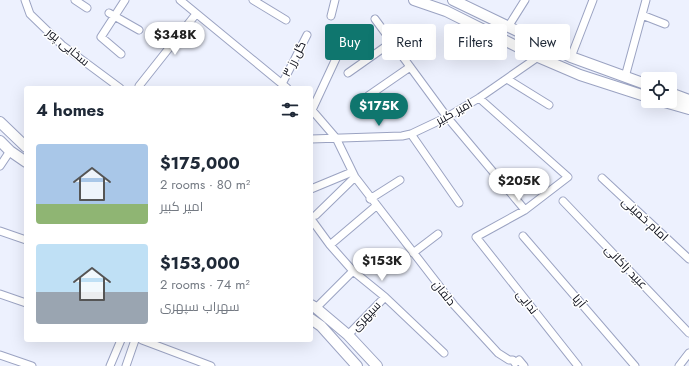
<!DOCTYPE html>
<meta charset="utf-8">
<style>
:root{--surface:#fff;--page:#f2f2f3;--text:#1f2937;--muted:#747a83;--accent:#0f766e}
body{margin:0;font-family:Jost,Cairo,sans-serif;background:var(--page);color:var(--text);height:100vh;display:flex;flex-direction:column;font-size:15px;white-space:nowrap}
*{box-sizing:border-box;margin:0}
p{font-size:13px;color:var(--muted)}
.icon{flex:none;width:22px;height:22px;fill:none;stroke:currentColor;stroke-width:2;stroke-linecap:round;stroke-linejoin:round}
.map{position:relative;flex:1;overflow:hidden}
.drawer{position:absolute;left:24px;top:86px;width:289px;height:256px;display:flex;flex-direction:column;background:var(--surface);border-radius:4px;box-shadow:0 4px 16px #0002}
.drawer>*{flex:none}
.guide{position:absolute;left:325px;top:24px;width:304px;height:36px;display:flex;gap:8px}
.buttons{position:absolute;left:641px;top:72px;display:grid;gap:8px}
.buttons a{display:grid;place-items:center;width:36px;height:36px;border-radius:4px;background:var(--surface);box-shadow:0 4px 16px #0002;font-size:20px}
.price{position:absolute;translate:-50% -34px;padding:0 9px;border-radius:14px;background:#fff;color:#222;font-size:13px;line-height:26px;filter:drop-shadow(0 1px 2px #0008)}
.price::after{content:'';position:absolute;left:50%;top:24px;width:12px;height:9px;margin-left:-6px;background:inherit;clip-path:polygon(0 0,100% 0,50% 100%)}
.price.selected{background:var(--accent);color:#fff}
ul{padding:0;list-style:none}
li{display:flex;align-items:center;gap:12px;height:100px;padding:0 12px}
li span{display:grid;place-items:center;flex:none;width:112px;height:80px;border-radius:4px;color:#555}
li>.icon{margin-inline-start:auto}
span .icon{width:48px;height:48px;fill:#fffc;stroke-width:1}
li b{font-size:17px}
h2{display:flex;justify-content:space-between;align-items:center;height:48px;padding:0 12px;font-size:17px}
.pill{padding:0 14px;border-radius:4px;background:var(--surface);box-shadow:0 4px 16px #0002;font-size:14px;line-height:36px}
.pill.selected{background:var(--accent);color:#fff}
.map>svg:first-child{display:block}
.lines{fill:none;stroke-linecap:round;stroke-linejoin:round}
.minor-casing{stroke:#9ba3c2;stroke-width:9}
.secondary-casing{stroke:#9ba3c2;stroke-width:12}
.minor{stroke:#fff;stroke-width:7}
.secondary{stroke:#fff;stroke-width:10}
.labels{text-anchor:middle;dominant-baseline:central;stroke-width:3;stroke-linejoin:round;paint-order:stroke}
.street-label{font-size:12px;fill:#0d0f1a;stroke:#fff}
</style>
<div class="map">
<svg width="689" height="366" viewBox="0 0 689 366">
<rect width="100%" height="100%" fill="#edf1fe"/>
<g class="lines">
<g class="minor-casing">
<path id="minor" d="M 25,0 L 30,14 L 62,45 L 120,88
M 75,0 L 87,8
M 180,0 L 287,88
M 253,0 L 286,20
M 109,13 L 139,30
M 642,15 L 665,24
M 331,16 L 335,0
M 375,19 L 447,117 L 525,210
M 508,27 L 525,0
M 121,54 L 101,37 L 125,0
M 571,57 L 593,0
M 348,73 L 392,42
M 625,77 L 646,0
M 507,79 L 549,105
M 282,84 L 307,35
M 139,86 L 196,14
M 368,96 L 410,67
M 479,98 L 568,177 L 525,210 L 476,237 L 578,366
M 311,109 L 336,138 L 355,177 L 454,305 L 498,353 L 509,360 L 513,360 L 515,363 L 519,360 L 524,366
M 312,110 L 346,37
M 411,134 L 459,203
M 311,139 L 402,136 L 411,134 L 447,117 L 479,98 L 538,57 L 543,45
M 0,166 L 10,151
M 602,178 L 689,259
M 311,189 L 352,172
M 370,199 L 400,180
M 563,201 L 689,333
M 316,215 L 355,177
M 311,219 L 330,245 L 353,271 L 385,297 L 444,353
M 0,231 L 26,240
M 523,236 L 635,366
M 330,245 L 376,206
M 413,253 L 438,234
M 0,294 L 26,303
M 316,308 L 353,271
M 348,335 L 385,297
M 142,340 L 211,366
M 0,355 L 32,366
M 110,366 L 121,340
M 126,366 L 135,340
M 679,366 L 689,353"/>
</g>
<g class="secondary-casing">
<path id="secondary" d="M 414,0 L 446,11 L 538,57 L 580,75 L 648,97
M 453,0 L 571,57 L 648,85
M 670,93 L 689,100
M 661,101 L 689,109
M 0,122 L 26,147
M 0,141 L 10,151 L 26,162
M 311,305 L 316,308 L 348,335 L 377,366
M 311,319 L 321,326 L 357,366"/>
</g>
<use href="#minor" class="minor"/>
<use href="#secondary" class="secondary"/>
</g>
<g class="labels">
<g class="street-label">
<text transform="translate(68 47) rotate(40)">سخایی پور</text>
<text transform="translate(294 59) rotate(-63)">گل رز ۳</text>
<text transform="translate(454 112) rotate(-29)">امیر کبیر</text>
<text transform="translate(645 219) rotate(43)">امام خمینی</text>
<text transform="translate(626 267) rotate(46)">عبید زاکانی</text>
<text transform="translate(444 293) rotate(51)">دلفان</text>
<text transform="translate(579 301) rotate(49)">آریا</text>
<text transform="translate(527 302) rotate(52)">ندایی</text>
<text transform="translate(366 316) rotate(-46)">سپهری</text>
</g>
</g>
</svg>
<div class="buttons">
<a><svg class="icon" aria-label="locate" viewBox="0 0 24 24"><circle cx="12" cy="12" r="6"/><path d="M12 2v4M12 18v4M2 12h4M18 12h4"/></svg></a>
</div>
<b class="price" style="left:175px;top:56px">$348K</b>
<b class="price selected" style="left:379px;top:127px">$175K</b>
<b class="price" style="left:519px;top:202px">$205K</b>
<b class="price" style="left:382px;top:282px">$153K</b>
<div class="guide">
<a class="pill selected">Buy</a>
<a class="pill">Rent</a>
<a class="pill">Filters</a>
<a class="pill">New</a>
</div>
<section class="drawer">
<h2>4 homes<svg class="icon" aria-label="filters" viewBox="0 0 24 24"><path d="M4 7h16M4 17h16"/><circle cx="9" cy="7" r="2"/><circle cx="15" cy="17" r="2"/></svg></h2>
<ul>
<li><span style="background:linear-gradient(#a9c7e8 75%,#8fb573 0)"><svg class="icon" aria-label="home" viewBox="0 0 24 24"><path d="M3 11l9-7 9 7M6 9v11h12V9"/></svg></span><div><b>$175,000</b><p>2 rooms · 80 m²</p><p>امیر کبیر</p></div></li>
<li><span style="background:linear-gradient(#bfe0f5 60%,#9aa5b1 0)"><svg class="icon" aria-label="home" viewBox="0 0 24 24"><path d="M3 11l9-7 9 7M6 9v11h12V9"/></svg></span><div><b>$153,000</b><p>2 rooms · 74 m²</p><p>سهراب سپهری</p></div></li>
</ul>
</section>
</div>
